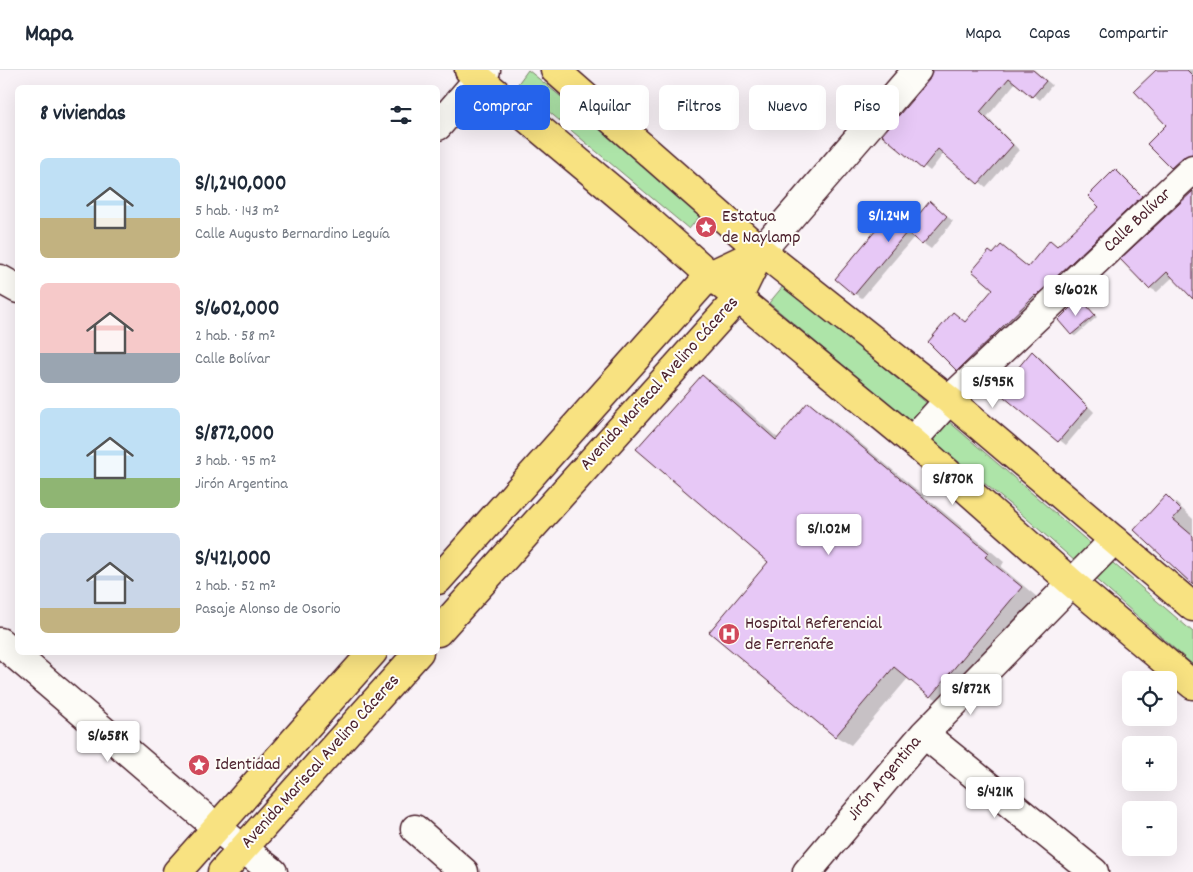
<!DOCTYPE html>
<html lang="es">
<meta charset="utf-8">
<style>
:root{--surface:#fff;--page:#f2f2f3;--text:#1f2937;--muted:#747a83;--line:#e0e1e3;--accent:#2563eb}
body{margin:0;font-family:Dekko,sans-serif;background:var(--page);color:var(--text);height:100vh;display:flex;flex-direction:column;font-size:19px;white-space:nowrap}
*{box-sizing:border-box;margin:0}
p{font-size:16px;color:var(--muted)}
.icon{flex:none;width:28px;height:28px;fill:none;stroke:currentColor;stroke-width:2;stroke-linecap:round;stroke-linejoin:round}
.map{position:relative;flex:1;overflow:hidden}
.details{position:absolute;left:15px;top:15px;width:425px;height:570px;display:flex;flex-direction:column;background:var(--surface);border-radius:8px;box-shadow:0 5px 20px #0002}
.details>*{flex:none}
.top-card{position:absolute;left:455px;top:15px;width:475px;height:45px;display:flex;gap:10px}
.fabs{position:absolute;left:1122px;top:601px;display:grid;gap:10px}
.fabs a{display:grid;place-items:center;width:55px;height:55px;border-radius:8px;background:var(--surface);box-shadow:0 5px 20px #0002;font-size:25px}
.price{position:absolute;translate:-50% -42px;padding:0 11px;border-radius:5px;background:#fff;color:#222;font-size:16px;line-height:32px;filter:drop-shadow(0 1px 2px #0008)}
.price::after{content:'';position:absolute;left:50%;top:30px;width:15px;height:11px;margin-left:-8px;background:inherit;clip-path:polygon(0 0,100% 0,50% 100%)}
.price.current{background:var(--accent);color:#fff}
ul{padding:0;list-style:none}
li{display:flex;align-items:center;gap:15px;height:125px;padding:0 25px}
li span{display:grid;place-items:center;flex:none;width:140px;height:100px;border-radius:8px;color:#555}
li>.icon{margin-inline-start:auto}
span .icon{width:60px;height:60px;fill:#fffc;stroke-width:1}
li b{font-size:21px}
h2{display:flex;justify-content:space-between;align-items:center;height:60px;padding:0 25px;font-size:21px}
.pill{padding:0 18px;border-radius:8px;background:var(--surface);box-shadow:0 5px 20px #0002;font-size:18px;line-height:45px}
.pill.current{background:var(--accent);color:#fff}
header{display:flex;align-items:center;gap:30px;box-sizing:border-box;height:70px;padding:0 25px;background:var(--surface);border-bottom:1px solid var(--line)}
header strong{font-size:24px}
nav{display:flex;gap:28px;margin-inline-start:auto;font-size:18px}
.map>svg:first-child{display:block}
.green{fill:#ade4a8;stroke:#7c826a}
.shadow{fill:#0003}
.building{fill:#e7c8f6;stroke:#4a1f2b}
.lines{fill:none;stroke-linecap:round;stroke-linejoin:round}
.minor-casing{stroke:#4a1f2b;stroke-width:31}
.major-casing{stroke:#4a1f2b;stroke-width:31}
.minor{stroke:#fdfcf7;stroke-width:28}
.major{stroke:#f8e281;stroke-width:28}
.labels{text-anchor:middle;dominant-baseline:central;stroke-width:4;stroke-linejoin:round;paint-order:stroke}
.poi-label{font-size:18px;fill:#4a1f2b;stroke:#fdfcf7;text-anchor:start}
.street-label{font-size:18px;fill:#4a1f2b;stroke:#fdfcf7}
</style>
<header>
<strong>Mapa</strong>
<nav><a>Mapa</a><a>Capas</a><a>Compartir</a></nav>
</header>
<div class="map">
<svg width="1193" height="802" viewBox="0 0 1193 802">
<rect width="100%" height="100%" fill="#f9f2f7"/>
<filter id="ink" filterUnits="userSpaceOnUse"><feTurbulence type="fractalNoise" baseFrequency=".02" numOctaves="2"/><feDisplacementMap in="SourceGraphic" scale="10" xChannelSelector="R" yChannelSelector="G"/><feConvolveMatrix kernelMatrix="1 2 1 2 8 2 1 2 1" color-interpolation-filters="sRGB"/></filter>
<g filter="url(#ink)">
<path class="green" d="M 528,0 L 703,142 L 689,159 L 517,15 Z
M 784,215 L 940,344 L 1193,562 L 1193,595 L 1026,448 L 769,233 Z"/>
<path class="shadow" d="M 935,0 L 1034,0 L 1052,15 L 1040,30 L 1016,12 L 987,47 L 1019,80 L 986,117 L 944,83 L 930,101 L 884,65 L 930,11 Z
M 1158,0 L 1193,0 L 1193,90 L 1179,101 L 1172,97 L 1149,74 L 1168,55 Z
M 1115,100 L 1120,103 L 1146,130 L 962,303 L 957,300 L 966,253 L 995,219 L 994,185 L 1002,177 L 1029,198 L 1051,172 L 1058,177 L 1101,137 Z
M 1193,122 L 1193,227 L 1173,207 L 1157,222 L 1150,218 Z
M 930,133 L 953,151 L 931,179 L 914,167 L 862,228 L 855,224 L 897,137 L 915,150 Z
M 1080,229 L 1097,247 L 1075,266 L 1071,264 Z
M 1033,282 L 1039,286 L 1094,342 L 1066,375 L 999,322 Z
M 702,306 L 718,315 L 779,369 L 808,333 L 824,343 L 1004,492 L 1001,497 L 1037,527 L 947,635 L 931,626 L 909,607 L 851,675 L 835,666 Z
M 1166,427 L 1176,433 L 1193,449 L 1193,515 L 1181,505 L 1183,504 Z"/>
<path class="building" d="M 932,0 L 1033,0 L 1046,11 L 1032,27 L 1009,8 L 980,42 L 1013,75 L 978,114 L 938,79 L 922,99 L 882,65 L 929,10 Z
M 1156,0 L 1187,0 L 1193,6 L 1193,84 L 1183,87 L 1171,98 L 1147,74 L 1166,55 L 1134,21 Z
M 1115,99 L 1142,126 L 1036,226 L 1035,225 L 957,301 L 928,272 L 953,242 L 965,252 L 993,219 L 972,201 L 989,181 L 993,184 L 1001,175 L 1028,197 L 1050,170 L 1057,176 L 1099,137 L 1088,126 Z
M 1193,121 L 1193,229 L 1167,202 L 1149,219 L 1120,189 Z
M 930,131 L 947,146 L 922,175 L 907,162 L 854,225 L 835,209 L 897,135 L 914,150 Z
M 1080,228 L 1095,245 L 1071,265 L 1058,250 Z
M 1032,281 L 1088,337 L 1058,372 L 998,322 Z
M 702,305 L 776,370 L 808,332 L 989,483 L 985,487 L 1022,517 L 930,627 L 894,597 L 835,667 L 709,562 L 768,492 L 636,379 Z
M 1166,425 L 1181,440 L 1173,449 L 1193,466 L 1193,515 L 1134,460 Z"/>
<g class="lines">
<g class="minor-casing">
<path id="minor" d="M 438,56 L 486,0
M 761,181 L 917,0
M 0,209 L 18,219
M 912,371 L 949,330 L 1193,99
M 0,572 L 217,758 L 273,802
M 924,664 L 1094,802
M 415,759 L 464,802
M 807,802 L 924,664 L 1114,470"/>
</g>
<g class="major-casing">
<path id="major" d="M 469,0 L 646,148 L 710,205 L 912,371 L 1072,513 L 1193,615
M 555,0 L 761,181 L 949,330 L 1193,537
M 438,510 L 710,205 L 761,181
M 438,562 L 738,228 L 761,181
M 177,802 L 373,582
M 222,802 L 419,582"/>
</g>
<use href="#minor" class="minor"/>
<use href="#major" class="major"/>
</g>
</g>
<defs>
<g id="sight-disc" transform="scale(1.125)"><circle r="9.5" fill="#d1495b" stroke="#fdfcf7"/><path d="M0-6L1.8-2.2L6-1.7L2.9 1.2L3.7 5.4L0 3.3L-3.7 5.4L-2.9 1.2L-6-1.7L-1.8-2.2Z" fill="#fff"/></g>
<g id="hospital-disc" transform="scale(1.125)"><circle r="9.5" fill="#d1495b" stroke="#fdfcf7"/><path d="M-5-5h3v3.5h4V-5h3V5h-3V1.5h-4V5h-3Z" fill="#fff"/></g>
</defs>
<g fill-rule="evenodd">
<use href="#sight-disc" x="706" y="157"/>
<use href="#hospital-disc" x="729" y="564"/>
<use href="#sight-disc" x="199" y="695"/>
</g>
<g class="labels">
<g class="poi-label">
<text x="722" y="147">Estatua<tspan x="722" dy="21">de Naylamp</tspan></text>
<text x="745" y="554">Hospital Referencial<tspan x="745" dy="21">de Ferreñafe</tspan></text>
<text x="215" y="695">Identidad</text>
</g>
<g class="street-label">
<text transform="translate(1138 151) rotate(-43)">Calle Bolívar</text>
<text transform="translate(660 314) rotate(-48)">Avenida Mariscal Avelino Cáceres</text>
<text transform="translate(321 692) rotate(-48)">Avenida Mariscal Avelino Cáceres</text>
<text transform="translate(885 709) rotate(-50)">Jirón Argentina</text>
</g>
</g>
</svg>
<div class="fabs">
<a><svg class="icon" aria-label="locate" viewBox="0 0 24 24"><circle cx="12" cy="12" r="6"/><path d="M12 2v4M12 18v4M2 12h4M18 12h4"/></svg></a>
<a>+</a>
<a>−</a>
</div>
<b class="price current" style="left:889px;top:173px">S/1.24M</b>
<b class="price" style="left:1076px;top:247px">S/602K</b>
<b class="price" style="left:993px;top:339px">S/595K</b>
<b class="price" style="left:953px;top:436px">S/870K</b>
<b class="price" style="left:829px;top:486px">S/1.02M</b>
<b class="price" style="left:971px;top:646px">S/872K</b>
<b class="price" style="left:108px;top:693px">S/658K</b>
<b class="price" style="left:995px;top:749px">S/421K</b>
<div class="top-card">
<a class="pill current">Comprar</a>
<a class="pill">Alquilar</a>
<a class="pill">Filtros</a>
<a class="pill">Nuevo</a>
<a class="pill">Piso</a>
</div>
<section class="details">
<h2>8 viviendas<svg class="icon" aria-label="filters" viewBox="0 0 24 24"><path d="M4 7h16M4 17h16"/><circle cx="9" cy="7" r="2"/><circle cx="15" cy="17" r="2"/></svg></h2>
<ul>
<li><span style="background:linear-gradient(#bfe0f5 60%,#c2b280 0)"><svg class="icon" aria-label="home" viewBox="0 0 24 24"><path d="M3 11l9-7 9 7M6 9v11h12V9"/></svg></span><div><b>S/1,240,000</b><p>5 hab. · 143 m²</p><p>Calle Augusto Bernardino Leguía</p></div></li>
<li><span style="background:linear-gradient(#f6c9c9 70%,#9aa5b1 0)"><svg class="icon" aria-label="home" viewBox="0 0 24 24"><path d="M3 11l9-7 9 7M6 9v11h12V9"/></svg></span><div><b>S/602,000</b><p>2 hab. · 58 m²</p><p>Calle Bolívar</p></div></li>
<li><span style="background:linear-gradient(#bfe0f5 70%,#8fb573 0)"><svg class="icon" aria-label="home" viewBox="0 0 24 24"><path d="M3 11l9-7 9 7M6 9v11h12V9"/></svg></span><div><b>S/872,000</b><p>3 hab. · 95 m²</p><p>Jirón Argentina</p></div></li>
<li><span style="background:linear-gradient(#c9d6e8 75%,#c2b280 0)"><svg class="icon" aria-label="home" viewBox="0 0 24 24"><path d="M3 11l9-7 9 7M6 9v11h12V9"/></svg></span><div><b>S/421,000</b><p>2 hab. · 52 m²</p><p>Pasaje Alonso de Osorio</p></div></li>
</ul>
</section>
</div>
